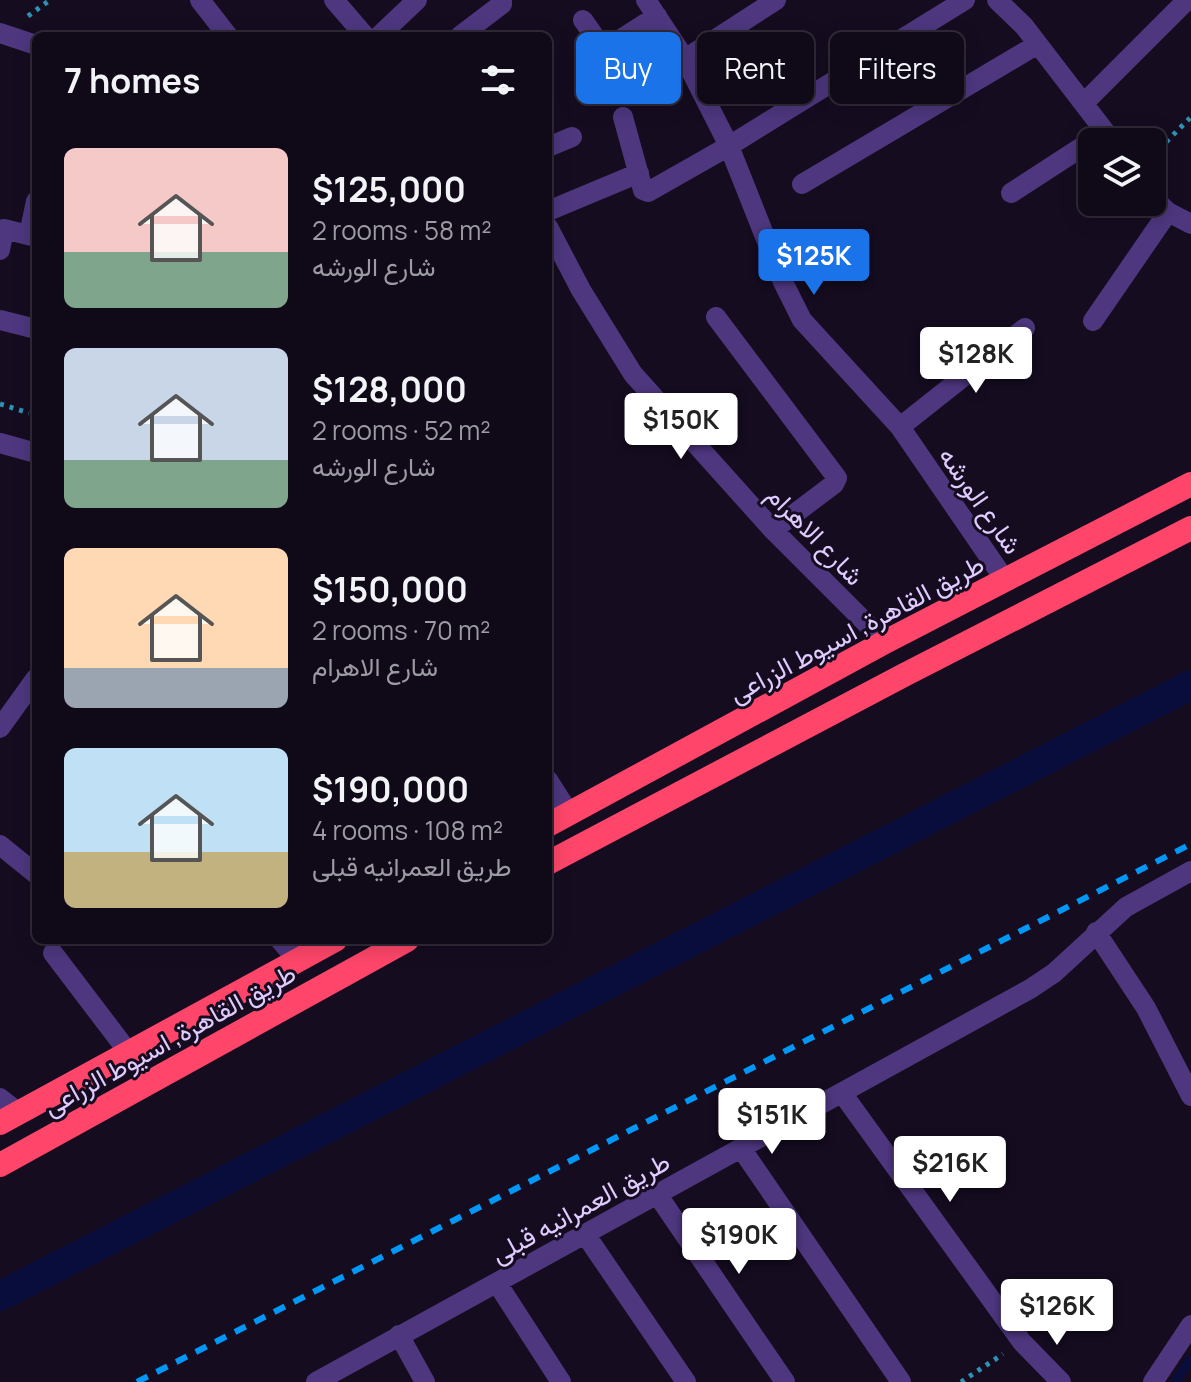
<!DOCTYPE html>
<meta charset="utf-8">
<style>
:root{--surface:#100918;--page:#191221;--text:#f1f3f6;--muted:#9c9aa2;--line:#302a37;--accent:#1a73e8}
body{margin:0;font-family:Manrope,Vazirmatn,sans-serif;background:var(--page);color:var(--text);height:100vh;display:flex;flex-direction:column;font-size:30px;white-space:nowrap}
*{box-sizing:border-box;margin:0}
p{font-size:26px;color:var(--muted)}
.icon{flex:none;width:44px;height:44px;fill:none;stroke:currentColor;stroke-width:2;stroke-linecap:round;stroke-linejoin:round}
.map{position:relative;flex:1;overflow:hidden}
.panel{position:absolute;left:32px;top:32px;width:520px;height:912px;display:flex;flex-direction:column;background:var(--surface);border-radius:12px;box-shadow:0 4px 20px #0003,0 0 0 2px var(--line)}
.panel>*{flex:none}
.banner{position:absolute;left:576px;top:32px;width:494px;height:72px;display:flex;gap:16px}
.buttons{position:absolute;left:1078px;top:128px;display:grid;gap:16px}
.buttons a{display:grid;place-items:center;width:88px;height:88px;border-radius:12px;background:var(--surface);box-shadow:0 4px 20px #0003,0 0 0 2px var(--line);font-size:40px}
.price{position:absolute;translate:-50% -68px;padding:0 18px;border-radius:8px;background:#fff;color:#222;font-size:26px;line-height:52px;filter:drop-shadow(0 2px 4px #0008)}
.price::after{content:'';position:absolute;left:50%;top:48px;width:24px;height:18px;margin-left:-12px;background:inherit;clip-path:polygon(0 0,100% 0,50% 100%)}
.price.selected{background:var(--accent);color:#fff}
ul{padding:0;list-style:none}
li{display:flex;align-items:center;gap:24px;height:200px;padding:0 32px}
li span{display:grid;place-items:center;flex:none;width:224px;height:160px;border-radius:12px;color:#555}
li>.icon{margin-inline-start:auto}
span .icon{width:96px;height:96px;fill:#fffc;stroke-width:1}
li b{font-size:34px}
h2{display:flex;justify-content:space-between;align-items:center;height:96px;padding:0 32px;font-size:34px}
.pill{padding:0 28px;border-radius:12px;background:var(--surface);box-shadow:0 4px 20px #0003,0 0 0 2px var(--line);font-size:28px;line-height:72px}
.pill.selected{background:var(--accent);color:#fff}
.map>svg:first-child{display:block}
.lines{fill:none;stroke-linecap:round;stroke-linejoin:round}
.stream{stroke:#090d3c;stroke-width:9}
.canal{stroke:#090d3c;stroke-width:30}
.path{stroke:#2c93b2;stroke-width:5;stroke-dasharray:4 6;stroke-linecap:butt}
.street{stroke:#4e377f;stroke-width:20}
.highway{stroke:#ff466a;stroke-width:24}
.rail{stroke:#0097f6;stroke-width:6;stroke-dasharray:12 10;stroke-linecap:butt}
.labels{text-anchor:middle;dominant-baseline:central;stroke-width:6;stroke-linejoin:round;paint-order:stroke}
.street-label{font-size:26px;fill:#e0cbff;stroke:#150c20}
</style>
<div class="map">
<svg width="1191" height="1382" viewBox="0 0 1191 1382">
<rect width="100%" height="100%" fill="#150c20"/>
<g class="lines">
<path class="stream" d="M 1175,1382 L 1191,1358"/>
<path class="canal" d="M 0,1296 L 1191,685"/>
<path class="path" d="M 28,16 L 50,0
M 1152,156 L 1190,118
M 0,404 L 29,413
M 961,1382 L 1003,1354"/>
<path class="street" d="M 200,0 L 228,36
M 334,0 L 365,36
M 646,0 L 685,59 L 729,146 L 783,282 L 802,320 L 900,427 L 1005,580
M 997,0 L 1024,26 L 1113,142
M 583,20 L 604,50 L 657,16
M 0,33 L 36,45
M 379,36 L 417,0
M 460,36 L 502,4 L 502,0
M 685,59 L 776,0
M 1085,102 L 1187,0
M 623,117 L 643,190 L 648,192 L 729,146 L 965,0
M 548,147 L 572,137
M 802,184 L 1038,44
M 1011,193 L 1105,132
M 1152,197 L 1168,212 L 1191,224
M 548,211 L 639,173
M 548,227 L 581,290 L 633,374 L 773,530 L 885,642
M 29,235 L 36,201
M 0,250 L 4,229 L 36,237
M 716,317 L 837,478 L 834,484 L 773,530
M 0,320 L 36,329
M 1093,321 L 1168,212
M 900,427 L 1025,328
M 0,443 L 36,453
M 0,728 L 36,678
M 548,780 L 569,813
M 0,845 L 36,874
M 1096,932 L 1146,1008 L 1191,1096
M 280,940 L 298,961
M 53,953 L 129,1053
M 842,1093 L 1022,1342 L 1061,1382
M 0,1098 L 19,1113
M 741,1148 L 901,1382
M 657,1194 L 785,1382
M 585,1234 L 686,1382
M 497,1283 L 561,1382
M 399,1335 L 425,1382
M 316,1382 L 1030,989 L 1054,973 L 1126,907 L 1191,871
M 1153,1382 L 1191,1325"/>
<path class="highway" d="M 548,825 L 885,642 L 1191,484
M 548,863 L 906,674 L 1191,528
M 0,1123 L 335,940
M 0,1165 L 407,940"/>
<path class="rail" d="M 137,1382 L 1191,844"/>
</g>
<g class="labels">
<g class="street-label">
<text transform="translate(981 500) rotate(55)">شارع الورشه</text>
<text transform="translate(816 535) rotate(46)">شارع الاهرام</text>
<text transform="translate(856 628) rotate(-28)">طريق القاهرة, اسيوط الزراعى</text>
<text transform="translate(169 1039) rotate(-29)">طريق القاهرة, اسيوط الزراعى</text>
<text transform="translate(580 1207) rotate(-29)">طريق العمرانيه قبلى</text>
</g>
</g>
</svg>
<div class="buttons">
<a><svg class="icon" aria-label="layers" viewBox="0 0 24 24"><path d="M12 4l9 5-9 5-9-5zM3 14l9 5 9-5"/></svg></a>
</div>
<b class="price selected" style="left:814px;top:297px">$125K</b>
<b class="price" style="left:976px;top:395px">$128K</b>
<b class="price" style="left:681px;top:461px">$150K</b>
<b class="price" style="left:772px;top:1156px">$151K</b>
<b class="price" style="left:950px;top:1204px">$216K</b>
<b class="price" style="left:739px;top:1276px">$190K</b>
<b class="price" style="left:1057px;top:1347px">$126K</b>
<div class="banner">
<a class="pill selected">Buy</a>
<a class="pill">Rent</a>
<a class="pill">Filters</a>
</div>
<section class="panel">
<h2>7 homes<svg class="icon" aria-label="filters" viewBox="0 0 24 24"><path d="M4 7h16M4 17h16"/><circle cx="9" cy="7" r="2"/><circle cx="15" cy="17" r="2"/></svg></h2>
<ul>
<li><span style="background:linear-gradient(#f6c9c9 65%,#7fa58c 0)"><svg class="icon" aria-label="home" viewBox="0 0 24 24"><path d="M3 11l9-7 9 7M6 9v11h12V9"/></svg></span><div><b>$125,000</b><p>2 rooms · 58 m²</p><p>شارع الورشه</p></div></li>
<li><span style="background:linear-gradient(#c9d6e8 70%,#7fa58c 0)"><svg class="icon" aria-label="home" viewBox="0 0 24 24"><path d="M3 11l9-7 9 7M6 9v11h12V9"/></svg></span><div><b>$128,000</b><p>2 rooms · 52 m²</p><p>شارع الورشه</p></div></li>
<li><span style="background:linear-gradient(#ffd9b3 75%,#9aa5b1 0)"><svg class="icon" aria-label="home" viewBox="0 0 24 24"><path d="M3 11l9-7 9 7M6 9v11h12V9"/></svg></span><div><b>$150,000</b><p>2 rooms · 70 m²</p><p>شارع الاهرام</p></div></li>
<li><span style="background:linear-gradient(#bfe0f5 65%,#c2b280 0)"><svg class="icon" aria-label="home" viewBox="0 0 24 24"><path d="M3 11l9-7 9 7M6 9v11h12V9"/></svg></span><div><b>$190,000</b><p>4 rooms · 108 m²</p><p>طريق العمرانيه قبلى</p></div></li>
</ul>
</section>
</div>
